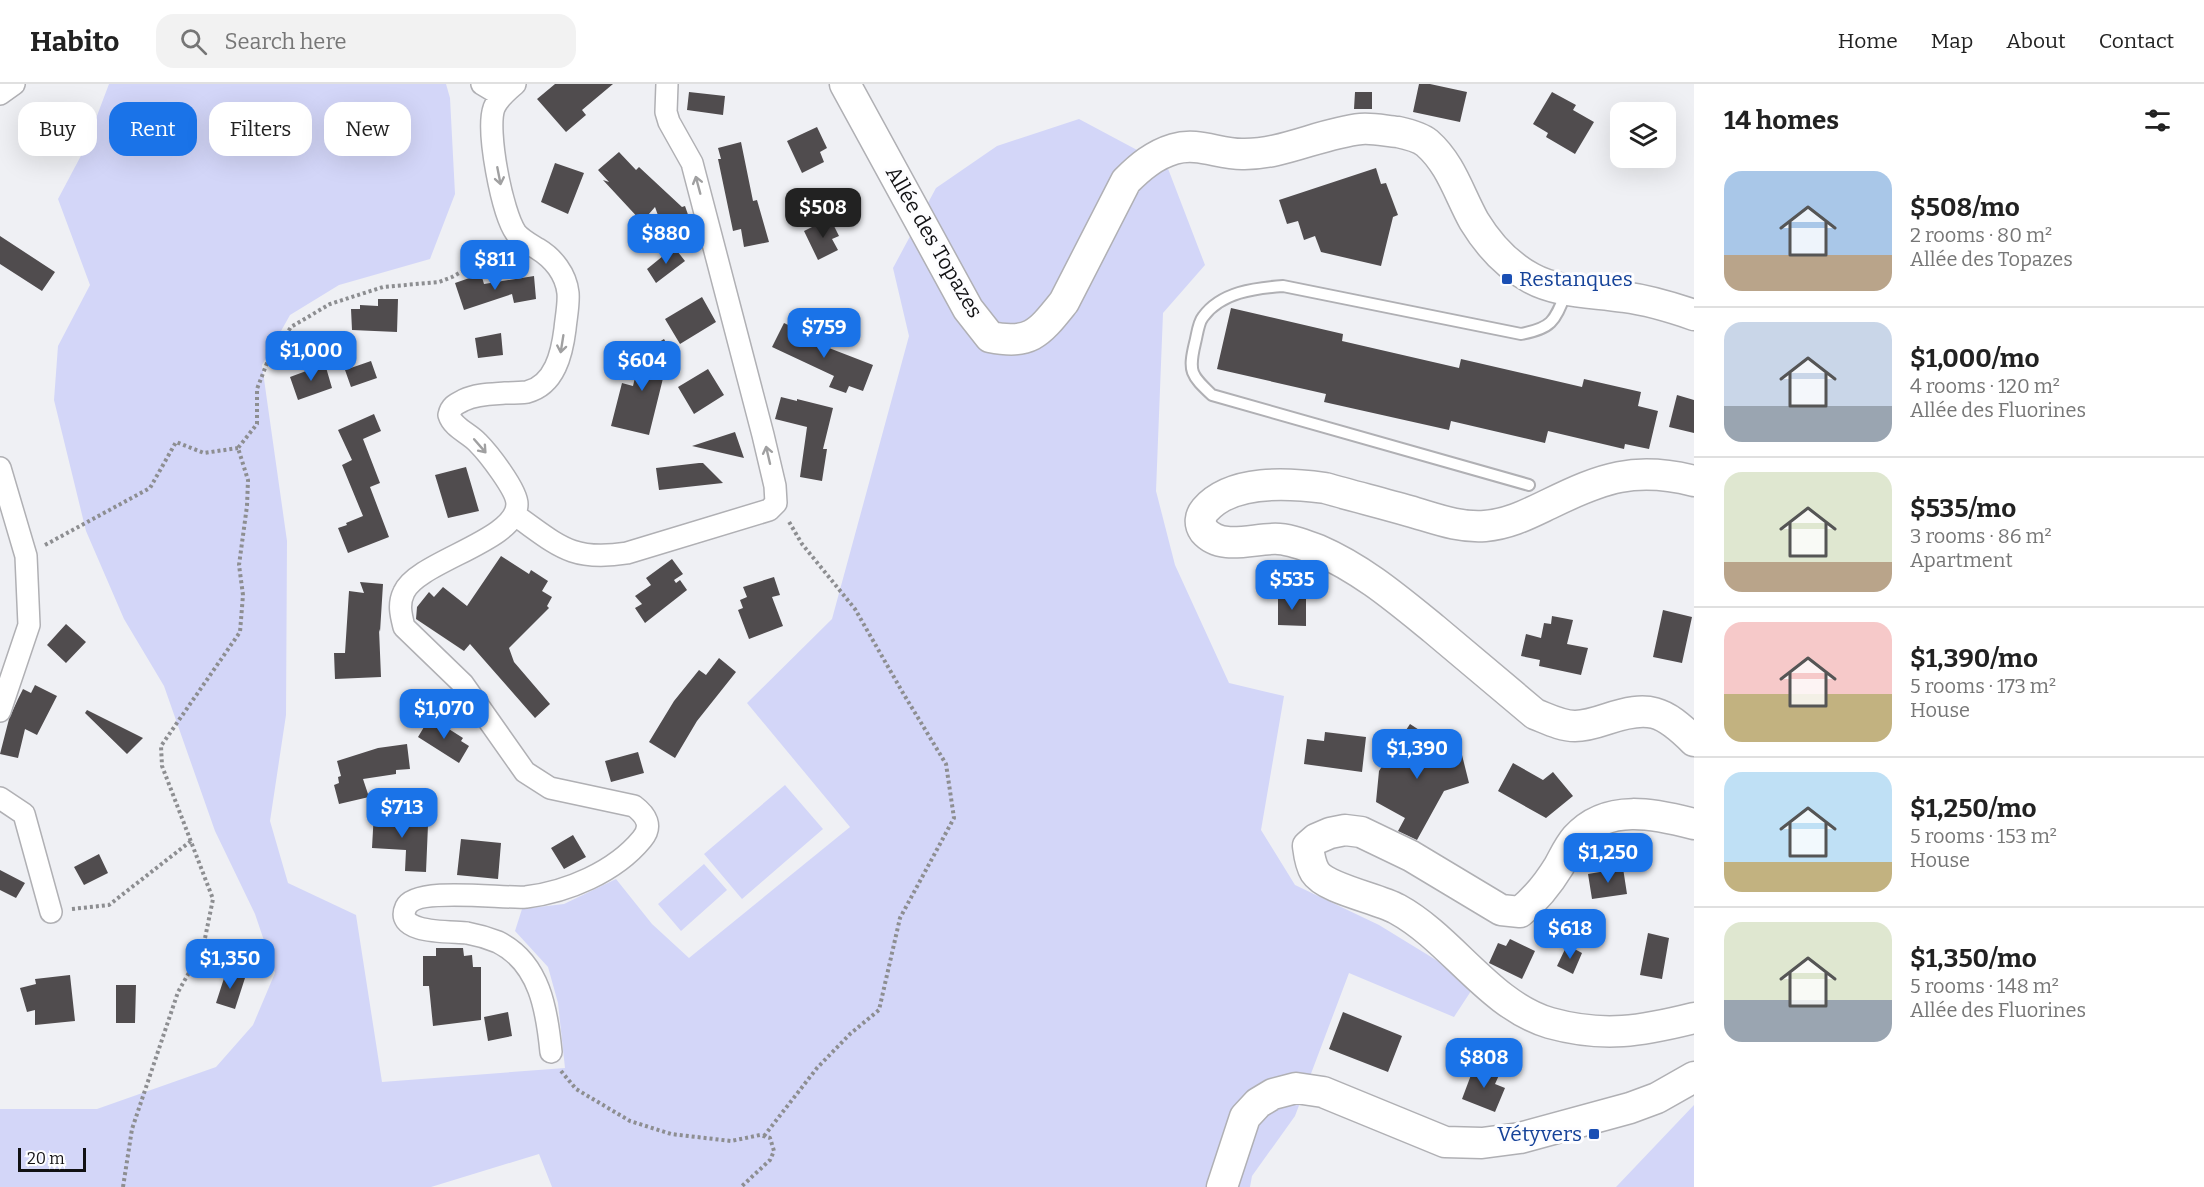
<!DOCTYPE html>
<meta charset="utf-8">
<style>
:root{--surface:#fff;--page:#f2f2f2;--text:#222;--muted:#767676;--line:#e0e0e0;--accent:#1a73e8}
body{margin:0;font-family:Bitter,serif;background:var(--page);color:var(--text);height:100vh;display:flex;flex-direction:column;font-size:22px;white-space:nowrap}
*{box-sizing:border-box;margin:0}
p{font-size:20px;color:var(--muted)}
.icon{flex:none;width:33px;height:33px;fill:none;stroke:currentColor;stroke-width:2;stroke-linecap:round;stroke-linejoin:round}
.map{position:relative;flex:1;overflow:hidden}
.sheet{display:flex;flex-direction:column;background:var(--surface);width:510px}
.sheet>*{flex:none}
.guide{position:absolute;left:18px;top:18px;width:570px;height:54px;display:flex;gap:12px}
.controls{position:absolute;left:1610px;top:18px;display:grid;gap:12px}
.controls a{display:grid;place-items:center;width:66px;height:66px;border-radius:12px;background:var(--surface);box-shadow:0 6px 24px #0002;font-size:30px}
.scale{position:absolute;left:18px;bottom:15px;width:68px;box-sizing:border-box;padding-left:6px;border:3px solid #111113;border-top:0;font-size:16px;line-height:21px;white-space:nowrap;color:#111113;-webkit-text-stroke:4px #fdfdff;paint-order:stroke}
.price{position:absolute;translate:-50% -51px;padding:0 14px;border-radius:12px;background:var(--accent);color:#fff;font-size:20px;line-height:39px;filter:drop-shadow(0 2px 3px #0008)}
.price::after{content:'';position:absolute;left:50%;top:36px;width:18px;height:14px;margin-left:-9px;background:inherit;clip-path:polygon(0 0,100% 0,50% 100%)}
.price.selected{background:#222;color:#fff}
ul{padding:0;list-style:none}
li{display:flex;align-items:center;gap:18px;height:150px;padding:0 30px}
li+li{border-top:2px solid var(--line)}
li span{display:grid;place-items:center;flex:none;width:168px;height:120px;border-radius:18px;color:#555}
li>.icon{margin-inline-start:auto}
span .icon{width:72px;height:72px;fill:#fffc;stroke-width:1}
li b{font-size:26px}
h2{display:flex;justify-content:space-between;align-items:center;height:72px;padding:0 30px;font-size:26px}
.pill{padding:0 21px;border-radius:18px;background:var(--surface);box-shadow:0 6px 24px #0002;font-size:21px;line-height:54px}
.pill.selected{background:var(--accent);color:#fff}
header{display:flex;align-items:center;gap:36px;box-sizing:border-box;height:84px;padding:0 30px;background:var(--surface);border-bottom:2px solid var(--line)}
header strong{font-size:28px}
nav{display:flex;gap:33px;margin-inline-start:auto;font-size:21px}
.search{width:420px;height:54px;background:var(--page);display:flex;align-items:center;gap:15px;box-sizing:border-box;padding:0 21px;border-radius:18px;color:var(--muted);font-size:22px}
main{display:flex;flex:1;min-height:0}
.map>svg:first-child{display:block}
.green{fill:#d3d6f8}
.water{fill:#44b7b8}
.building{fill:#504c4e}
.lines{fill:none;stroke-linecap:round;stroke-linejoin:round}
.service-casing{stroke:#b0b0b4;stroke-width:14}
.minor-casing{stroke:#b0b0b4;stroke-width:24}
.secondary-casing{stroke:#b0b0b4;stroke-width:33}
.path{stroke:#8d8e91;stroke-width:4;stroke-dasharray:3 3;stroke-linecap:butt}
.service{stroke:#fff;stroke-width:10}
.minor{stroke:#fff;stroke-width:21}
.secondary{stroke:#fff;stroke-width:30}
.oneway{stroke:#a0a0a1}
.transit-dot{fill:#1a4fb4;stroke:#fdfdff;stroke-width:2}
.labels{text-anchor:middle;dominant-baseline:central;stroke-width:6;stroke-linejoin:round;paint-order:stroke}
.street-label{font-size:21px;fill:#111113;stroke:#fdfdff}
.transit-label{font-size:21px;fill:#164399;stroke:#fdfdff;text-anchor:start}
</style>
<header>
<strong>Habito</strong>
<div class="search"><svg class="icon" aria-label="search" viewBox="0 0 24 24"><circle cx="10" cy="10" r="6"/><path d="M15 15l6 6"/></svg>Search here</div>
<nav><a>Home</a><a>Map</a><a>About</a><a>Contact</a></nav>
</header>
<main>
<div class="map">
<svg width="1694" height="1103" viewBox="0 0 1694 1103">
<rect width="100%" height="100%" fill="#eff0f4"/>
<path class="green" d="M 109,0 L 446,0 L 450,14 L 455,110 L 430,175 L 339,201 L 290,231 L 262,281 L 287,457 L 286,631 L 270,737 L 288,799 L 356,831 L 382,998 L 565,984 L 558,919 L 548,883 L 515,847 L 522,825 L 564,820 L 616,795 L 652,840 L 689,874 L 850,743 L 747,619 L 832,535 L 909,252 L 893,184 L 936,104 L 997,62 L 1079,35 L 1167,82 L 1205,181 L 1163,229 L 1156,407 L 1175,481 L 1229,599 L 1284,612 L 1261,746 L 1295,801 L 1379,841 L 1454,887 L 1471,907 L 1454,933 L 1349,889 L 1295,1032 L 1252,1092 L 1250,1103 L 552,1103 L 539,1070 L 431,1103 L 0,1103 L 0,1025 L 97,1025 L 216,983 L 253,941 L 275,889 L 255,830 L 215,747 L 164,602 L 124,535 L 86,447 L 54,316 L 58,262 L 90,201 L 58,115 L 84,66 Z
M 785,701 L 823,745 L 742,815 L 704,770 Z
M 704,780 L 727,806 L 681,847 L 658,820 Z
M 1694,1021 L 1694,1103 L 1616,1103 Z"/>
<path class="water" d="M 1435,645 L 1462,662 L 1456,673 L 1436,660 L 1433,647 Z"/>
<path class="building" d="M 555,0 L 613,0 L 582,26 L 586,31 L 566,48 L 537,15 Z
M 1419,0 L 1430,0 L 1467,8 L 1460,38 L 1413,28 Z
M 689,8 L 725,12 L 723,31 L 687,26 Z
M 1355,8 L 1372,8 L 1372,25 L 1354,25 Z
M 1552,8 L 1576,21 L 1573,26 L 1594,38 L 1575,70 L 1546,53 L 1548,49 L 1533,40 Z
M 817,43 L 827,64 L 820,68 L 824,78 L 802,89 L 787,57 Z
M 741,58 L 753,117 L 757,116 L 769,158 L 744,163 L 741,145 L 733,147 L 718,75 L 721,75 L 718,64 Z
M 619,68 L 636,86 L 639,83 L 682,123 L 685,122 L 692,142 L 665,151 L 655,123 L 642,138 L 603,96 L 609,98 L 598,86 Z
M 555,79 L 584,89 L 568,130 L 541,118 Z
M 1376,84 L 1381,100 L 1386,99 L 1398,131 L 1393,133 L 1381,182 L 1321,168 L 1315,152 L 1304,156 L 1298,137 L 1287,140 L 1279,116 Z
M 830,134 L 839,152 L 832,155 L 838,166 L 818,176 L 804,147 Z
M 0,152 L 55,188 L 42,207 L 0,180 Z
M 674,163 L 685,177 L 656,199 L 647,185 Z
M 481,190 L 484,200 L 534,192 L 536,215 L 514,219 L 512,210 L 464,226 L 455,199 Z
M 702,213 L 716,238 L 680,260 L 665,235 Z
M 378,215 L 398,215 L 397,248 L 352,246 L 351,225 L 360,225 L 360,221 L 378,222 Z
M 1231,224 L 1343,250 L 1342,257 L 1459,284 L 1461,275 L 1582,303 L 1584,295 L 1641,308 L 1638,322 L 1658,327 L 1649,365 L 1625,360 L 1624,365 L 1548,347 L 1545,359 L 1451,337 L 1449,346 L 1324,318 L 1326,310 L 1217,285 Z
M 784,239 L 830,261 L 829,264 L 873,281 L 863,307 L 849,302 L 846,309 L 829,303 L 834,292 L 772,263 Z
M 501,249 L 503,271 L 478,274 L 475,254 Z
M 664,255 L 670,266 L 649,351 L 611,342 L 622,299 L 633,302 L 641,269 Z
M 371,277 L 377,294 L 351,303 L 345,286 Z
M 325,280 L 332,304 L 298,316 L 290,293 Z
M 708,285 L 724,311 L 694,330 L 678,303 Z
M 1677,311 L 1694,316 L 1694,349 L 1669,343 Z
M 781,313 L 797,317 L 797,315 L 833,324 L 823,365 L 827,365 L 822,397 L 800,393 L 807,343 L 775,335 Z
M 374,330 L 381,347 L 363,355 L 380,399 L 370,403 L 389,453 L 348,469 L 338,444 L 347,441 L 346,439 L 363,432 L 342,381 L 352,376 L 338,346 Z
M 735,348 L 744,374 L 692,362 Z
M 699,379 L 703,379 L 723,399 L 659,406 L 656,384 Z
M 466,383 L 479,427 L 448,434 L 435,391 Z
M 501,472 L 529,490 L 531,486 L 548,497 L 542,507 L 552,513 L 547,522 L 549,524 L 509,564 L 514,578 L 550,620 L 535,634 L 470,560 L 464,567 L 416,535 L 417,523 L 429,508 L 434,513 L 443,503 L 467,522 Z
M 672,475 L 683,490 L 674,496 L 676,499 L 680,496 L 687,506 L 645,539 L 635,524 L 642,520 L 635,512 L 651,501 L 646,494 Z
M 774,493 L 780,511 L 772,513 L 783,542 L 749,555 L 738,526 L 743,524 L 740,516 L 747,513 L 743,503 Z
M 360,498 L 383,500 L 380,548 L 379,545 L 381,593 L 335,595 L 334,569 L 345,569 L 349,507 L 364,509 Z
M 1278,513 L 1306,513 L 1306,542 L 1278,541 Z
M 1663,526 L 1692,533 L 1682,579 L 1653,573 Z
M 1552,532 L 1573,536 L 1567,560 L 1588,564 L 1581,591 L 1539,582 L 1540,576 L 1521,572 L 1526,550 L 1541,554 L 1544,539 L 1551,540 Z
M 66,540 L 86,558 L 66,579 L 47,561 Z
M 719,574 L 736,588 L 697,637 L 675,674 L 649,658 L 674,617 L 699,586 L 706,591 Z
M 35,601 L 57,612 L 37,651 L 25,645 L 18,674 L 0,670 L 9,635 L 18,615 L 23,605 L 31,609 Z
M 87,626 L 143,654 L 127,670 L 85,629 Z
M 430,633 L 463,654 L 461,657 L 469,662 L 459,679 L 418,653 Z
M 1410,640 L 1430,653 L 1426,659 L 1448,675 L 1462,671 L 1469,699 L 1444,707 L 1417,756 L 1398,747 L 1405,734 L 1376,718 L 1379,687 Z
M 1325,648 L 1366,653 L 1362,688 L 1304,680 L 1307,655 L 1324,657 Z
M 407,660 L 410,685 L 396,686 L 396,690 L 363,695 L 369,713 L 339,720 L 334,701 L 339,699 L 338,693 L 341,692 L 337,677 L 378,664 Z
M 638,668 L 644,689 L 611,698 L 605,677 Z
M 1513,679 L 1543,696 L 1553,688 L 1573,712 L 1546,734 L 1498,707 Z
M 374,728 L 398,729 L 398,739 L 428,741 L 426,788 L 405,787 L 406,766 L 372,764 Z
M 573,751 L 586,773 L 564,785 L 551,764 Z
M 461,755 L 501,759 L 498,795 L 457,791 Z
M 99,770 L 108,789 L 84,801 L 74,783 Z
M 1623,784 L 1627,810 L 1592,815 L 1588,790 Z
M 0,786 L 25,799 L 16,814 L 0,806 Z
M 1648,849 L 1669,854 L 1662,895 L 1640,891 Z
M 1510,855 L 1535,867 L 1522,895 L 1489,879 L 1498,859 L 1506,862 Z
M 1567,861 L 1582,869 L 1573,890 L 1557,882 Z
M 436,864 L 463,864 L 464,872 L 472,871 L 473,883 L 481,883 L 481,936 L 433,942 L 429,902 L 423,902 L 423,872 L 436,872 Z
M 226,888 L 245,894 L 235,925 L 216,919 Z
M 70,891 L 75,937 L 35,941 L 35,926 L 27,928 L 20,904 L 36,900 L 35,895 Z
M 116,901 L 136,901 L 135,939 L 116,939 Z
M 508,928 L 512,952 L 488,957 L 484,933 Z
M 1343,928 L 1402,952 L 1388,988 L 1329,965 Z
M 1481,981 L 1500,989 L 1495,1000 L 1505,1004 L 1495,1028 L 1462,1015 L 1471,991 L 1477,993 Z"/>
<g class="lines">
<g class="service-casing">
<path id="service" d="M 1529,401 L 1212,311 C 1191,291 1188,288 1195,259 C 1197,252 1198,239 1203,233 C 1221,208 1255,204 1283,202 L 1521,250 C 1552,244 1554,238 1566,209"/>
</g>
<g class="minor-casing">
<path id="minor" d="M 482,0 L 502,12
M 515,0 C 507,7 498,14 494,24 C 486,46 502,129 516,149 C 522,156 530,160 538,165 C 553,174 566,190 568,209 C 569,220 566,234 565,245 C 562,269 555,301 527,308 C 520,309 512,309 505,309 C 491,310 476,310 464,316 C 456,320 451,322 449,331 C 453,344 469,349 478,359 C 488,369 517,406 517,420 C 517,457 418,477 404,508 C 398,520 401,531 404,543 L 463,600 L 525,688 L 550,704 L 634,722 C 646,731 653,742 642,755 C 615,788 567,808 526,813 C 503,815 416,802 406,823 C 393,851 454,847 467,849 C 478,851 488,854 498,858 C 540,879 547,927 551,968
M 0,10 L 14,0
M 0,384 L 26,472 L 29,541 L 0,627
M 515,431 C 558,461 571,478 627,469 L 769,426 L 776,419 L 775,402 L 763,351 L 692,79 L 669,38 L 666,28 L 667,0
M 0,714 L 24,730 L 51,828"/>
</g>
<g class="secondary-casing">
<path id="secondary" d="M 845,0 L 968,225 L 990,253 C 1031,261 1039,249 1064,218 L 1126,97 C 1140,83 1154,71 1174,65 C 1198,58 1218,70 1242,70 C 1282,71 1321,49 1361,45 C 1373,44 1386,47 1398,48 C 1407,50 1420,53 1427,59 C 1451,80 1459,110 1474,137 C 1488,160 1507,181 1531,194 C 1558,209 1593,208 1624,213 C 1647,216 1671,223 1694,231
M 1694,397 C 1635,382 1602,394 1549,420 C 1528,430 1509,440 1485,442 C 1458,444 1434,434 1409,427 C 1381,419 1353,412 1325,404 C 1288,399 1232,395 1205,426 C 1200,432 1199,440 1204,447 C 1222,468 1256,453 1279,455 C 1292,456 1305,461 1318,466 C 1362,485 1397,515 1434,545 C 1467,573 1501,601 1535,630 C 1548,635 1561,642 1575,642 C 1585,642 1598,638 1607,635 C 1649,621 1663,626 1694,657
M 1694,740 C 1655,730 1607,719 1576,754 C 1569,762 1564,773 1559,782 C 1548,800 1536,815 1520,828 L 1501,826 L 1411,772 L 1361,748 L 1345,746 L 1330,749 L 1316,755 L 1308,762 C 1309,770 1310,780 1315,788 C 1326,805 1377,814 1397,825 C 1452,855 1489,921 1550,939 C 1604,954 1642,947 1694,934
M 1222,1103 L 1245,1033 L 1258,1019 L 1273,1010 L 1296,1004 L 1323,1008 L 1445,1058 L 1482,1059 L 1520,1054 L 1630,1024 L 1657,1014 L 1694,993"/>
</g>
<path class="path" d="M 45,461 L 150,404 L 176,358 L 204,369 L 238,364
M 72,825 L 109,821 L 191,757
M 561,987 L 576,1005 L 630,1037 L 671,1050 L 731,1057 L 760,1051 L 770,1054 L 774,1067 L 770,1076 L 741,1103
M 764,1052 L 817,984 L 850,950 L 879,926 L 900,834 L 954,734 L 946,680 L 903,609 L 855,525 L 802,460 L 788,436
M 123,1103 L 132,1045 L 178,908 L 203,864 L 213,815 L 162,682 L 161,662 L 240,548 L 243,511 L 239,481 L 247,422 L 248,396 L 238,364 L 257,340 L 257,305 L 267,279 L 291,243 L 330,220 L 383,203 L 439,198 L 452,193 L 486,174 L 501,162"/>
<use href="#service" class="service"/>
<use href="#minor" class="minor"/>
<use href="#secondary" class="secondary"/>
</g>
<defs><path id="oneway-shaft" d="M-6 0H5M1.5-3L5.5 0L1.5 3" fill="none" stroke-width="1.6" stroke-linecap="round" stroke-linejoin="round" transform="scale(1.5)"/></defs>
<g class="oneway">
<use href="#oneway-shaft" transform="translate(499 92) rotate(79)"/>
<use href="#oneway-shaft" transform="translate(698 101) rotate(-105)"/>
<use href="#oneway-shaft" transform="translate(562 260) rotate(99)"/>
<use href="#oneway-shaft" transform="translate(480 362) rotate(49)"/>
<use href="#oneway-shaft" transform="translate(768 371) rotate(-103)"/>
</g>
<g class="transit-dot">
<rect x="1501" y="189" width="12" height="12" rx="3"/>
<rect x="1588" y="1044" width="12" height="12" rx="3"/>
</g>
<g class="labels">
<g class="street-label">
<text transform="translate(934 158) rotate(60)">Allée des Topazes</text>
</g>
<g class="transit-label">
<text x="1519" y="195">Restanques</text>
<text x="1582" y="1050" text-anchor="end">Vétyvers</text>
</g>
</g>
</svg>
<div class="controls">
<a><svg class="icon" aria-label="layers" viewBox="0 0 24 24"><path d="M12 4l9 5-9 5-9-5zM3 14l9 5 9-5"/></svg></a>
</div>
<div class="scale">20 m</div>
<b class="price selected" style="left:823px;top:155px">$508</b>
<b class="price" style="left:666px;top:181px">$880</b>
<b class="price" style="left:495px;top:207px">$811</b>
<b class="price" style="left:824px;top:275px">$759</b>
<b class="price" style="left:311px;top:298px">$1,000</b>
<b class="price" style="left:642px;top:308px">$604</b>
<b class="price" style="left:1292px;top:527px">$535</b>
<b class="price" style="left:444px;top:656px">$1,070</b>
<b class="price" style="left:1417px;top:696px">$1,390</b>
<b class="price" style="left:402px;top:755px">$713</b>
<b class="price" style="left:1608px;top:800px">$1,250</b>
<b class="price" style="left:1570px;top:876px">$618</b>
<b class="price" style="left:230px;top:906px">$1,350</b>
<b class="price" style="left:1484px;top:1005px">$808</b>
<div class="guide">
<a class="pill">Buy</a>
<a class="pill selected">Rent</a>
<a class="pill">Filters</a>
<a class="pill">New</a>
</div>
</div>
<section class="sheet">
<h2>14 homes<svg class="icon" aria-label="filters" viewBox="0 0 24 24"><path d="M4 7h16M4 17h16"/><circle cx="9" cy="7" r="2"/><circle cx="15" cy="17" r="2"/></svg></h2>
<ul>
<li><span style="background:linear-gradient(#a9c7e8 70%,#b9a48a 0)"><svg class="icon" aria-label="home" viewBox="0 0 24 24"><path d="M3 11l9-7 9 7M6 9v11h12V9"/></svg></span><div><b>$508/mo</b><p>2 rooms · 80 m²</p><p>Allée des Topazes</p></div></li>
<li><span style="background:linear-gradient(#c9d6e8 70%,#9aa5b1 0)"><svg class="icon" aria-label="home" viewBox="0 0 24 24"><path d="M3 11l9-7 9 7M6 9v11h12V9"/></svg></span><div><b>$1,000/mo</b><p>4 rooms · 120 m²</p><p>Allée des Fluorines</p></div></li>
<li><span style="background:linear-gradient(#dfe7d0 75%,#b9a48a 0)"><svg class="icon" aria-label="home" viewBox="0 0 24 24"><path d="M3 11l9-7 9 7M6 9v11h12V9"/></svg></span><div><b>$535/mo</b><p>3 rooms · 86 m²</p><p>Apartment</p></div></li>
<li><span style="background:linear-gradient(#f6c9c9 60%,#c2b280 0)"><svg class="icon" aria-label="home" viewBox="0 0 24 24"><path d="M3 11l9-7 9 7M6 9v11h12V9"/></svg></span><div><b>$1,390/mo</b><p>5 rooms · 173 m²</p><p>House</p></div></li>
<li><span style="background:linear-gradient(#bfe0f5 75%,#c2b280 0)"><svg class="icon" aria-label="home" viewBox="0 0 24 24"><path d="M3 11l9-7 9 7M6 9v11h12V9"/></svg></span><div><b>$1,250/mo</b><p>5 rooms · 153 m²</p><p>House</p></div></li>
<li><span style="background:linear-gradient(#dfe7d0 65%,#9aa5b1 0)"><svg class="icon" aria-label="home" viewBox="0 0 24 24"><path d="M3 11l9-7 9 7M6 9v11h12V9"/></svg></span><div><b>$1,350/mo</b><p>5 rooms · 148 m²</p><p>Allée des Fluorines</p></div></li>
</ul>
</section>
</main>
